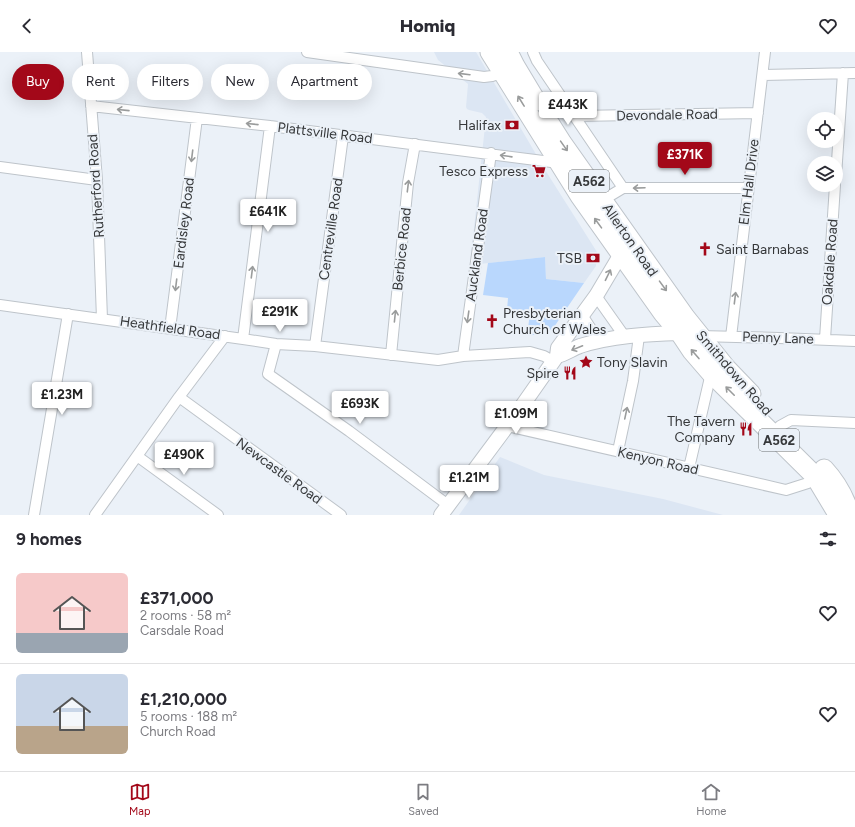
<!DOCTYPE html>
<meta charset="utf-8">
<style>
:root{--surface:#fff;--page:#f7f7f7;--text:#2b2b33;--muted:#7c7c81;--line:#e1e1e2;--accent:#a30819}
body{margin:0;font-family:Figtree,sans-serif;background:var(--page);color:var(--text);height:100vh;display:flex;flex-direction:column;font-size:15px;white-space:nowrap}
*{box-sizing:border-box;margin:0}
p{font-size:13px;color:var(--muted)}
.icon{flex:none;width:22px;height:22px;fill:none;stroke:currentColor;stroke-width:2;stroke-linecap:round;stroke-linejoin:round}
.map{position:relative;height:463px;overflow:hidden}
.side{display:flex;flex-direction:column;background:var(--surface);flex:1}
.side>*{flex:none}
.top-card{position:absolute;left:12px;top:12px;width:400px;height:36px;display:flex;gap:8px}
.fabs{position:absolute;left:807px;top:60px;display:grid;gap:8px}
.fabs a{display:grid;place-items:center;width:36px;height:36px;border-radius:50%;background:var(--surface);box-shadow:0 4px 16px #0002;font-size:20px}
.price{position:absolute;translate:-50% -34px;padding:0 9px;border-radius:4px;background:#fff;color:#222;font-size:13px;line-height:26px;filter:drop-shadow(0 1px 2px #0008)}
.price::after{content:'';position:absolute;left:50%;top:24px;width:12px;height:9px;margin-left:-6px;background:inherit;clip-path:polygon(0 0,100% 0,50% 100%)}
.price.active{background:var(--accent);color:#fff}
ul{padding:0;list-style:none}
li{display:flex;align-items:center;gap:12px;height:100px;padding:0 16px}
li+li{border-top:1px solid var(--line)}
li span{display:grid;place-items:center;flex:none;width:112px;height:80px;border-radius:6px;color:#555}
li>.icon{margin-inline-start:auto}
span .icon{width:48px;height:48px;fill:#fffc;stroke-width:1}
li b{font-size:17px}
h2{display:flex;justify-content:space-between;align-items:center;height:48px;padding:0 16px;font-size:17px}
.chip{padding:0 14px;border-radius:18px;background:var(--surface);box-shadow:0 4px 16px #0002;font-size:14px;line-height:36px}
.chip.active{background:var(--accent);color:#fff}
header{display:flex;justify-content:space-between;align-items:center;height:52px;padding:0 16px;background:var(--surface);font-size:18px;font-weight:800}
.tabs{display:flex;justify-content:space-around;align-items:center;height:56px;border-top:1px solid var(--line);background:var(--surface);font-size:11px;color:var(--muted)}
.tabs a{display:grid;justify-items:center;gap:2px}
.tabs .active{color:var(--accent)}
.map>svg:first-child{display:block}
.built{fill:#dce6f3}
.green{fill:#b9d7fd}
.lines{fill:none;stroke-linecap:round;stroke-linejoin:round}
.street-casing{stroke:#bec4ca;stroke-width:12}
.secondary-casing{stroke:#bec4ca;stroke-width:16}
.highway-casing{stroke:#bec4ca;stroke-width:21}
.street{stroke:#fff;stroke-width:10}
.secondary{stroke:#fff;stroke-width:14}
.highway{stroke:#fff;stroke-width:19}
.oneway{stroke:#9a9c9c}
.labels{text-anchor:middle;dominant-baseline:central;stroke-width:4;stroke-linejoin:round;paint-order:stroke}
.shield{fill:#ebf1f8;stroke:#6c7073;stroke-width:1}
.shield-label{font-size:13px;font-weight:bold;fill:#36383a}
.street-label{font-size:14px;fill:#36383a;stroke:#ebf1f8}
.poi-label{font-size:14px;fill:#36383a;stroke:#ebf1f8;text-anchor:end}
</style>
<header><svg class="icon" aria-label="back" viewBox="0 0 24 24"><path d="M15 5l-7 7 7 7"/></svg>Homiq<svg class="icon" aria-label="heart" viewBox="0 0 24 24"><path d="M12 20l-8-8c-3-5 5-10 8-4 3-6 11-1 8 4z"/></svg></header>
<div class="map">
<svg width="855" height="463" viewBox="0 0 855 463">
<rect width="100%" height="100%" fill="#ebf1f8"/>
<path class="built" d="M 434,0 L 476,0 L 547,121 L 597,200 L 596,214 L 584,231 L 546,227 L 545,205 L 470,213 L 486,65 L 482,61 L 469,58 L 467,57 L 466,55 L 468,32 L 438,8 Z
M 500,405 L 544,423 L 663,447 L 723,463 L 459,463 Z"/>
<path class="green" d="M 545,205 L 546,227 L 584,231 L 554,275 L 546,281 L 527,284 L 530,261 L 507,258 L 508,246 L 483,243 L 488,211 Z"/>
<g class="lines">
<g class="street-casing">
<path id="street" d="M 87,0 L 97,128 L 102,267
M 307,0 L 484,25 L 492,24 L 506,19
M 533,0 L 537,9 L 623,136
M 763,23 L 855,21
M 91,54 L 270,74 L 559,111
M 575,64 L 758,61
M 0,115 L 97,128
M 836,124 L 843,21
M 603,148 L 623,136 L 748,136
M 596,244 L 625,285
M 0,253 L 243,287 L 276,292 L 315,294 L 438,308 L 463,304 L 530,300 L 544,304 L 553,309
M 582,263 L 599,289
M 170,277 L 197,66
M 699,284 L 779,286 L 855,289
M 731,285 L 765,0
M 243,287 L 270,74
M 825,287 L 835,133
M 276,292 L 268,322 L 349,379 L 448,453
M 315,294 L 343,84
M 391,303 L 408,131 L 415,92
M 463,304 L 491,101
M 179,345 L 341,463
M 507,374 L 786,438 L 808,431
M 773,381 L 780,374 L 791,368 L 855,371
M 618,399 L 633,329 L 639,284
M 137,404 L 218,463
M 689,416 L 711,321
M 34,463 L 68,262
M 95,463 L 179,345 L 225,284"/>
</g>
<g class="secondary-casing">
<path id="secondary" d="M 557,304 C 565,302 572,297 580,294 C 611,284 647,282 680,281
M 441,463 L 522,354 L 557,304 L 558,296 L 596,244 L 621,202 L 628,198"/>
</g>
<g class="highway-casing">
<path id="highway" d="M 490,0 L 580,144 L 663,261 L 680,281 L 692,299 L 711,321 L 815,424 L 836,459 L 837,463
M 508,0 L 515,14 L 536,49
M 550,72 L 562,91 L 685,265 L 726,316 L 751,342
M 824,417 C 836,430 845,446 850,463"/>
</g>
<use href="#street" class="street"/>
<use href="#secondary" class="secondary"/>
<use href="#highway" class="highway"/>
</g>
<defs><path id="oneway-shaft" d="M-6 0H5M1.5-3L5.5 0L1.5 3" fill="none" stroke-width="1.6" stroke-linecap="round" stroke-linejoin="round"/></defs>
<g class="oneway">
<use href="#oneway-shaft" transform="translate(464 22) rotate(-173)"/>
<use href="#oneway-shaft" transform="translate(521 49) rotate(-122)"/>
<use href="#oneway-shaft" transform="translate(123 58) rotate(-174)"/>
<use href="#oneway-shaft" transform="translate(252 72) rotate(-174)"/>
<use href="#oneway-shaft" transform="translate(564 94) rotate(55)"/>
<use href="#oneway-shaft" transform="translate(192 104) rotate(97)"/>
<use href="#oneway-shaft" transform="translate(506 104) rotate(-172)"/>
<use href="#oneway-shaft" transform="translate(408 134) rotate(-83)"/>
<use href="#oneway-shaft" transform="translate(639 136) rotate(178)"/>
<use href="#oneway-shaft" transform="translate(598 171) rotate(-126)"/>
<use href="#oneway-shaft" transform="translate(252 220) rotate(-83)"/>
<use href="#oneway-shaft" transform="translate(608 223) rotate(-64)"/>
<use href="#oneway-shaft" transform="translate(176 233) rotate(97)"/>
<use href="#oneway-shaft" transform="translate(663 234) rotate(54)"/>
<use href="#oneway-shaft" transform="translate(735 246) rotate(-83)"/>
<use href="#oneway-shaft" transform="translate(395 264) rotate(-84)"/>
<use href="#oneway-shaft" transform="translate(468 265) rotate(98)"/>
<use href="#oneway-shaft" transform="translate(577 296) rotate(158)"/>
<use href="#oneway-shaft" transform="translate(695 302) rotate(-131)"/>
<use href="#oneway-shaft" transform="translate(730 339) rotate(-135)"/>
<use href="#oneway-shaft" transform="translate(626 361) rotate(-78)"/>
</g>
<defs>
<g id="bank-bare" transform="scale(1.08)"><path d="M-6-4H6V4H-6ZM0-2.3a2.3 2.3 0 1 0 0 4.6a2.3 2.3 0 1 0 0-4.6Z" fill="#a30819" stroke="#ebf1f8" stroke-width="2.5" paint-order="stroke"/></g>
<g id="supermarket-bare" transform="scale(1.08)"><path d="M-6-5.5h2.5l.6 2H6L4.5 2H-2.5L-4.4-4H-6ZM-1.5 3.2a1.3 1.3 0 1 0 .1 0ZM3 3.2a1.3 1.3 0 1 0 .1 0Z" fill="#a30819" stroke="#ebf1f8" stroke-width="2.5" paint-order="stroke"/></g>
<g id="church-bare" transform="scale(1.08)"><path d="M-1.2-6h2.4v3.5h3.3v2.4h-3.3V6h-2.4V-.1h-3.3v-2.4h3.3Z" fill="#a30819" stroke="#ebf1f8" stroke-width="2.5" paint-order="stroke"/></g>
<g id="sight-bare" transform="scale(1.08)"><path d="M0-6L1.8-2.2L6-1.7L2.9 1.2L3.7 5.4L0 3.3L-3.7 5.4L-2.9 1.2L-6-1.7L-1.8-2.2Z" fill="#a30819" stroke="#ebf1f8" stroke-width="2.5" paint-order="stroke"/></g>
<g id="restaurant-bare" transform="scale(1.08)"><path d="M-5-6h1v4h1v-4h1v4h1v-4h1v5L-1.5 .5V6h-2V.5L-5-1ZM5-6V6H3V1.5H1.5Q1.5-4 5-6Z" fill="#a30819" stroke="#ebf1f8" stroke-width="2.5" paint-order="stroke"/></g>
</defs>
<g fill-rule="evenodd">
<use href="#bank-bare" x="512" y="73"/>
<use href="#supermarket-bare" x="539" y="119"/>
<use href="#church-bare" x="705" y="197"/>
<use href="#bank-bare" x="593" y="206"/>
<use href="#church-bare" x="492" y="269"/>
<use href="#sight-bare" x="586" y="310"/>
<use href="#restaurant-bare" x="570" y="321"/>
<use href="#restaurant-bare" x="746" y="377"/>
</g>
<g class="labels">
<g class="shield">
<rect x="569" y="118" width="40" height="22" rx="3"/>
<rect x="759" y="377" width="40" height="22" rx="3"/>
</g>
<g class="shield-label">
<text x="589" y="129">A562</text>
<text x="779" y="388">A562</text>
</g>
<g class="street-label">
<text transform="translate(667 63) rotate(-1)">Devondale Road</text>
<text transform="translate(325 81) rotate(7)">Plattsville Road</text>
<text transform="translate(749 130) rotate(-83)">Elm Hall Drive</text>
<text transform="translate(96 134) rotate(-94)">Rutherford Road</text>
<text transform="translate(184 171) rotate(-83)">Eardisley Road</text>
<text transform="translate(331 177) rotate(-82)">Centreville Road</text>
<text transform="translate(630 188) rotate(55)">Allerton Road</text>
<text transform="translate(402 197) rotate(-84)">Berbice Road</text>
<text transform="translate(477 203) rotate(-82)">Auckland Road</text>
<text transform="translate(830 210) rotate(-86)">Oakdale Road</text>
<text transform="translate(170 276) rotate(8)">Heathfield Road</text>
<text transform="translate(778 286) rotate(2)">Penny Lane</text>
<text transform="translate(734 321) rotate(49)">Smithdown Road</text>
<text transform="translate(658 409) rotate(13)">Kenyon Road</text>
<text transform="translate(279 419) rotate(36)">Newcastle Road</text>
</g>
<g class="poi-label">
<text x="501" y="73">Halifax</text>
<text x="528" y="119">Tesco Express</text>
<text x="716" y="197" text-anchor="start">Saint Barnabas</text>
<text x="582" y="206">TSB</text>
<text x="503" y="261" text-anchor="start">Presbyterian<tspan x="503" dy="16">Church of Wales</tspan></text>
<text x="597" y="310" text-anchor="start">Tony Slavin</text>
<text x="559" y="321">Spire</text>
<text x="735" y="369">The Tavern<tspan x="735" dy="16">Company</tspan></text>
</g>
</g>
</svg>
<div class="fabs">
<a><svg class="icon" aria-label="locate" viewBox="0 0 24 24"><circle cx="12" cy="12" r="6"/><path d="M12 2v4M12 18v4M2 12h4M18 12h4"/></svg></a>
<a><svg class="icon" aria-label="layers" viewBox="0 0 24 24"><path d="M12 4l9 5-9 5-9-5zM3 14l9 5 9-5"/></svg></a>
</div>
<b class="price" style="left:568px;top:74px">£443K</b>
<b class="price active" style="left:685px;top:124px">£371K</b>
<b class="price" style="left:268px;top:181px">£641K</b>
<b class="price" style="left:280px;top:281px">£291K</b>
<b class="price" style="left:62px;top:364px">£1.23M</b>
<b class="price" style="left:360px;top:373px">£693K</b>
<b class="price" style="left:516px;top:383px">£1.09M</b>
<b class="price" style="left:184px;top:424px">£490K</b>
<b class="price" style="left:469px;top:447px">£1.21M</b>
<div class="top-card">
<a class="chip active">Buy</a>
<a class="chip">Rent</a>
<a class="chip">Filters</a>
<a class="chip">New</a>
<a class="chip">Apartment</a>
</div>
</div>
<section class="side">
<h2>9 homes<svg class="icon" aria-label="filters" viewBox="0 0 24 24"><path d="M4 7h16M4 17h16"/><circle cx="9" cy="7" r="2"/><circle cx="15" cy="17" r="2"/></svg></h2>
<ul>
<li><span style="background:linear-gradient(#f6c9c9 75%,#9aa5b1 0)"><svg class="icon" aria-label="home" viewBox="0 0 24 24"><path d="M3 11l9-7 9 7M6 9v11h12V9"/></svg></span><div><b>£371,000</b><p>2 rooms · 58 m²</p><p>Carsdale Road</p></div><svg class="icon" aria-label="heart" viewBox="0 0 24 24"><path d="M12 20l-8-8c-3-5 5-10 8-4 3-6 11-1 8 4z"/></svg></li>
<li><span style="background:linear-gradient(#c9d6e8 65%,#b9a48a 0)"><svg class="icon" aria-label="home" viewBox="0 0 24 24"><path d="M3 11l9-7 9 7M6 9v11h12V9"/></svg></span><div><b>£1,210,000</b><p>5 rooms · 188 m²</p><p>Church Road</p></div><svg class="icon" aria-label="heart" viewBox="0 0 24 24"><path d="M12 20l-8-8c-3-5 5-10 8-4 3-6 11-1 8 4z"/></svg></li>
</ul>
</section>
<nav class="tabs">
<a class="active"><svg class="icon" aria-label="map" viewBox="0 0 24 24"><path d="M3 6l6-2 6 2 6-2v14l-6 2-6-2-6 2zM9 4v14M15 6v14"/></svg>Map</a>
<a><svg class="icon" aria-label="saved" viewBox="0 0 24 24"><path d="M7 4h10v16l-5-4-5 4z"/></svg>Saved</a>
<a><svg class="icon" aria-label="home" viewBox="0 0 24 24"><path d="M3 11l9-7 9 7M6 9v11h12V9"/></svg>Home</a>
</nav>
